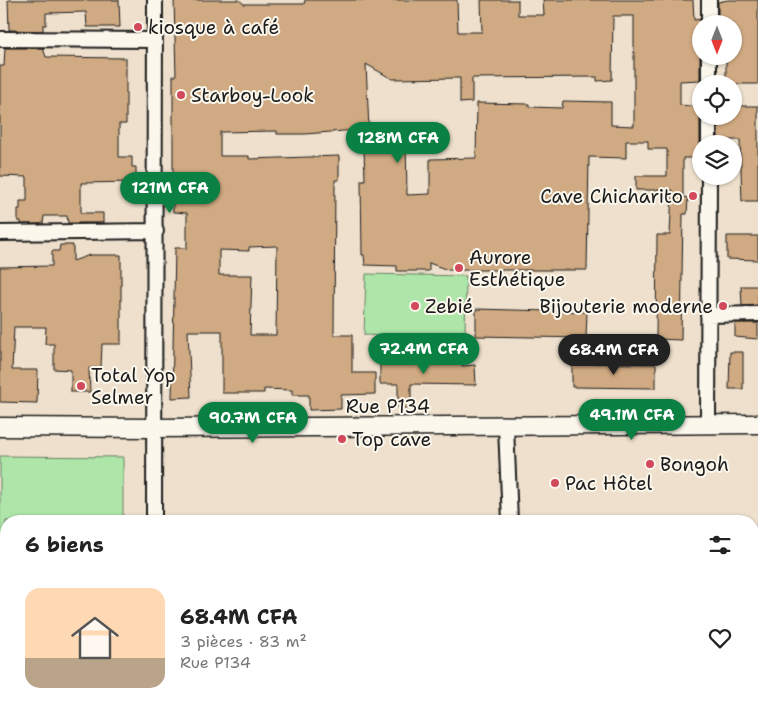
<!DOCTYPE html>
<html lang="fr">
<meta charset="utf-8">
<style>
:root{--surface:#fff;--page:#f2f2f2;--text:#222;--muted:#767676;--accent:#0b8043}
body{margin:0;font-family:"Shantell Sans",sans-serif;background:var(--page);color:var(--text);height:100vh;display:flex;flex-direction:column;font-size:19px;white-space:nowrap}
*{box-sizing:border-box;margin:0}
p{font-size:16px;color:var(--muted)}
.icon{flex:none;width:28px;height:28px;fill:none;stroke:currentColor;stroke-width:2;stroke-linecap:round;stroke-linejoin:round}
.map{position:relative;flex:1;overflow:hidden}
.panel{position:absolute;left:0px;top:515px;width:759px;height:196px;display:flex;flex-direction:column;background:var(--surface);border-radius:20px 20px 0 0;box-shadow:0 1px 4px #0004}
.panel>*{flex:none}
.needle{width:32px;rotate:180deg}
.fabs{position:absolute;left:692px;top:15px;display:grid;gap:10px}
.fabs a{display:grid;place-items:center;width:50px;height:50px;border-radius:50%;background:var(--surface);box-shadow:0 1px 4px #0004;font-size:25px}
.price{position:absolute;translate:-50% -42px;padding:0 11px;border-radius:18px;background:var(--accent);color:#fff;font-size:16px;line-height:32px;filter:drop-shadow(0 1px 2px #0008)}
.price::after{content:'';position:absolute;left:50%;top:30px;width:15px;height:11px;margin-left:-8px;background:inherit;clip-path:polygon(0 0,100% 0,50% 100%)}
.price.active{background:#222;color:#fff}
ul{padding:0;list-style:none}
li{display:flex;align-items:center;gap:15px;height:125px;padding:0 25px}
li span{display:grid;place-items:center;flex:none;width:140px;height:100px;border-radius:15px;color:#555}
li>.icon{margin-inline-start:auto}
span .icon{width:60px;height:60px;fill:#fffc;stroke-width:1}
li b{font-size:21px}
h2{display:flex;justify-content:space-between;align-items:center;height:60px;padding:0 25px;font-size:21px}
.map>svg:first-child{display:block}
.green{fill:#aee5a9;stroke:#658062}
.building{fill:#d0aa82;stroke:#1c1c1c;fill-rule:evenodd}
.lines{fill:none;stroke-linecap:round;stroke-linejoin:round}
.minor-casing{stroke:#1c1c1c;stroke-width:18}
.tertiary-casing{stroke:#1c1c1c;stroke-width:21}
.minor{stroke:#fbf7ec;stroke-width:14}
.tertiary{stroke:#fbf7ec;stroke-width:18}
.poi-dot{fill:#d1495b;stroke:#fbf7ec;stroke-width:2}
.labels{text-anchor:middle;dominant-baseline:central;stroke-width:4;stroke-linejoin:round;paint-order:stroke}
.poi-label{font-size:19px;fill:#1c1c1c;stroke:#fbf7ec;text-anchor:start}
.street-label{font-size:19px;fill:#1c1c1c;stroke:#fbf7ec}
</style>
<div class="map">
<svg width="758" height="711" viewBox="0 0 758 711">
<rect width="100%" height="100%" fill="#eee0cc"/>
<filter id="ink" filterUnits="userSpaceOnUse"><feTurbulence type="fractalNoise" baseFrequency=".02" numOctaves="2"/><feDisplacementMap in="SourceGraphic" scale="10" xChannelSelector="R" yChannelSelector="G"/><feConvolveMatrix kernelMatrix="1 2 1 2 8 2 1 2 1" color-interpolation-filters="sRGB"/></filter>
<g filter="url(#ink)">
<path class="green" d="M 366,274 L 466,276 L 465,339 L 364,335 Z
M 0,456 L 123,457 L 123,521 L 6,521 L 6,705 L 124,705 L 124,711 L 0,711 Z"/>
<path class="building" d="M 8,0 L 119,0 L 120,27 L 87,27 L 86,12 L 46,13 L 46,25 L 43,25 L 43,31 L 9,30 Z
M 174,0 L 239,0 L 244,4 L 304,4 L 305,0 L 457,0 L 458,32 L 482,32 L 481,0 L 518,0 L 518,15 L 544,15 L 543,0 L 693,0 L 694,20 L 700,19 L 700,80 L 680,81 L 680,105 L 700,107 L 700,158 L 683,158 L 683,197 L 688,198 L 687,214 L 683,214 L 681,340 L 656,339 L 657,235 L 670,235 L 672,190 L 636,190 L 636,176 L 667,176 L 667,149 L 648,149 L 648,141 L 626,141 L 626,158 L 589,157 L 587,270 L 448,270 L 429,263 L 429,271 L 397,271 L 397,266 L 365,265 L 364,255 L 362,255 L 361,180 L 365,180 L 364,149 L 393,149 L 393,142 L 406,141 L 407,195 L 430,194 L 430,159 L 476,158 L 477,103 L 529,104 L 529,107 L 562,108 L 563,101 L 611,102 L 611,125 L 634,126 L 634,16 L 613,16 L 612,80 L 597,81 L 597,77 L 472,78 L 472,102 L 460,103 L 460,78 L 392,79 L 366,64 L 369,129 L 305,134 L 277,134 L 277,131 L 220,132 L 220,156 L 249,156 L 249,159 L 339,156 L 339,180 L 335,180 L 334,335 L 352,335 L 352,373 L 375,373 L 375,394 L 341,395 L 341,409 L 309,410 L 309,395 L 292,395 L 292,390 L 264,389 L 264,393 L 222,393 L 222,331 L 188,331 L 191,397 L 172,398 L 175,248 L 187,248 L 187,213 L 173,212 L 173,76 L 176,76 ZM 277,246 L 276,335 L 250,335 L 252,275 L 219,275 L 219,250 L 249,251 L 249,247 Z
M 728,0 L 758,0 L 758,84 L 726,84 L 726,56 L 734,56 L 734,24 L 718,24 L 718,2 Z
M 5,48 L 43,48 L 46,57 L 126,58 L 126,124 L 119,124 L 119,157 L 132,157 L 132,167 L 136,167 L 136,182 L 81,183 L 81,213 L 103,213 L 103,223 L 68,223 L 67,216 L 44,216 L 43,224 L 21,224 L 21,221 L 18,221 L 18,209 L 20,209 L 20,201 L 27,201 L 27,177 L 0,176 L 0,66 L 4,66 Z
M 734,106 L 758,106 L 758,201 L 742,201 L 740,140 L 718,140 L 718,116 L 734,116 Z
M 727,236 L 758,236 L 758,260 L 727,259 Z
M 60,245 L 73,245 L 73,261 L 90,255 L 121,255 L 121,344 L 102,344 L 101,368 L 89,368 L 90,392 L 71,392 L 71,370 L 54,369 L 54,344 L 45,344 L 46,327 L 14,327 L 12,370 L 38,370 L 37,403 L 0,402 L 0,267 L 52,266 L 52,251 L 59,251 Z
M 741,286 L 758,286 L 758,305 L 742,306 Z
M 476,309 L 587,312 L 586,338 L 476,336 Z
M 735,323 L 758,323 L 758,339 L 735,337 Z
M 730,352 L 743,352 L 743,389 L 729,389 Z
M 380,358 L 462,359 L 462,366 L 475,365 L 476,385 L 411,384 L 411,408 L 398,408 L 398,384 L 380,384 Z
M 572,363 L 656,364 L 656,388 L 572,387 Z"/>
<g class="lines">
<g class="minor-casing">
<path id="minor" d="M 709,24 L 709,0
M 0,39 L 154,40
M 709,84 L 709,56
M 709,144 L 709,116
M 0,233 L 156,231
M 708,315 L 758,314
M 708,423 L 709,176
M 506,427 L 510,521
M 154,521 L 155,0
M 154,705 L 154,711
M 582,705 L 588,711"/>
</g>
<g class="tertiary-casing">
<path id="tertiary" d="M 0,427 L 154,428 L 758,424"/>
</g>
<use href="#minor" class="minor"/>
<use href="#tertiary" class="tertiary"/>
</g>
</g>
<g class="poi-dot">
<circle cx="138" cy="27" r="5"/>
<circle cx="181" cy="95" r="5"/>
<circle cx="693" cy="196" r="5"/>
<circle cx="459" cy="268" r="5"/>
<circle cx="415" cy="306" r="5"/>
<circle cx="723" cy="306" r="5"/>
<circle cx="81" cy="386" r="5"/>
<circle cx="342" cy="439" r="5"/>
<circle cx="650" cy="464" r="5"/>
<circle cx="555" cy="483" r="5"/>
</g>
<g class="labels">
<g class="poi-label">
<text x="148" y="27">kiosque à café</text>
<text x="191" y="95">Starboy-Look</text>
<text x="683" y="196" text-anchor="end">Cave Chicharito</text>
<text x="469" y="257">Aurore<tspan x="469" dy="22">Esthétique</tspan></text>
<text x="425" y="306">Zebié</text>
<text x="713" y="306" text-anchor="end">Bijouterie moderne</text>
<text x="91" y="375">Total Yop<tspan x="91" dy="22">Selmer</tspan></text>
<text x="352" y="439">Top cave</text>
<text x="660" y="464">Bongoh</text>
<text x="565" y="483">Pac Hôtel</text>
</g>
<g class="street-label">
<text x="388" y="406">Rue P134</text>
</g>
</g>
</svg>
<div class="fabs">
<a><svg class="needle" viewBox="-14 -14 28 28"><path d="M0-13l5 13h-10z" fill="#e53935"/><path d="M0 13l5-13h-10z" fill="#767676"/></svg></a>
<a><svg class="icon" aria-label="locate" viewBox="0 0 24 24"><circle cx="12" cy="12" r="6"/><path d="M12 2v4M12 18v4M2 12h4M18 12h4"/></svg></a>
<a><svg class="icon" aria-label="layers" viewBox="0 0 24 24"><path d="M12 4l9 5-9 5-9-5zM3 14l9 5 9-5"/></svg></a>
</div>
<b class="price" style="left:398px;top:164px">128M CFA</b>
<b class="price" style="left:170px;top:214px">121M CFA</b>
<b class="price" style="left:424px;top:375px">72.4M CFA</b>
<b class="price active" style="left:614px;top:376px">68.4M CFA</b>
<b class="price" style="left:632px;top:441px">49.1M CFA</b>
<b class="price" style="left:253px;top:444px">90.7M CFA</b>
<section class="panel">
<h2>6 biens<svg class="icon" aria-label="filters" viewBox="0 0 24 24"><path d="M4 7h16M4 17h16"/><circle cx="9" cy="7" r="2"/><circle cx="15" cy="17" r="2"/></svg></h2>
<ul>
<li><span style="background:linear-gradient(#ffd9b3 70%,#b9a48a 0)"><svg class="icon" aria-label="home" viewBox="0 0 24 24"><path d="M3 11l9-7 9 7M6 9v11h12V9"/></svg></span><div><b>68.4M CFA</b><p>3 pièces · 83 m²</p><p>Rue P134</p></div><svg class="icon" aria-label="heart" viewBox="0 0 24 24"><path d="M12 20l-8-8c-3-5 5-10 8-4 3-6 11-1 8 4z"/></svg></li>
</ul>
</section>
</div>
